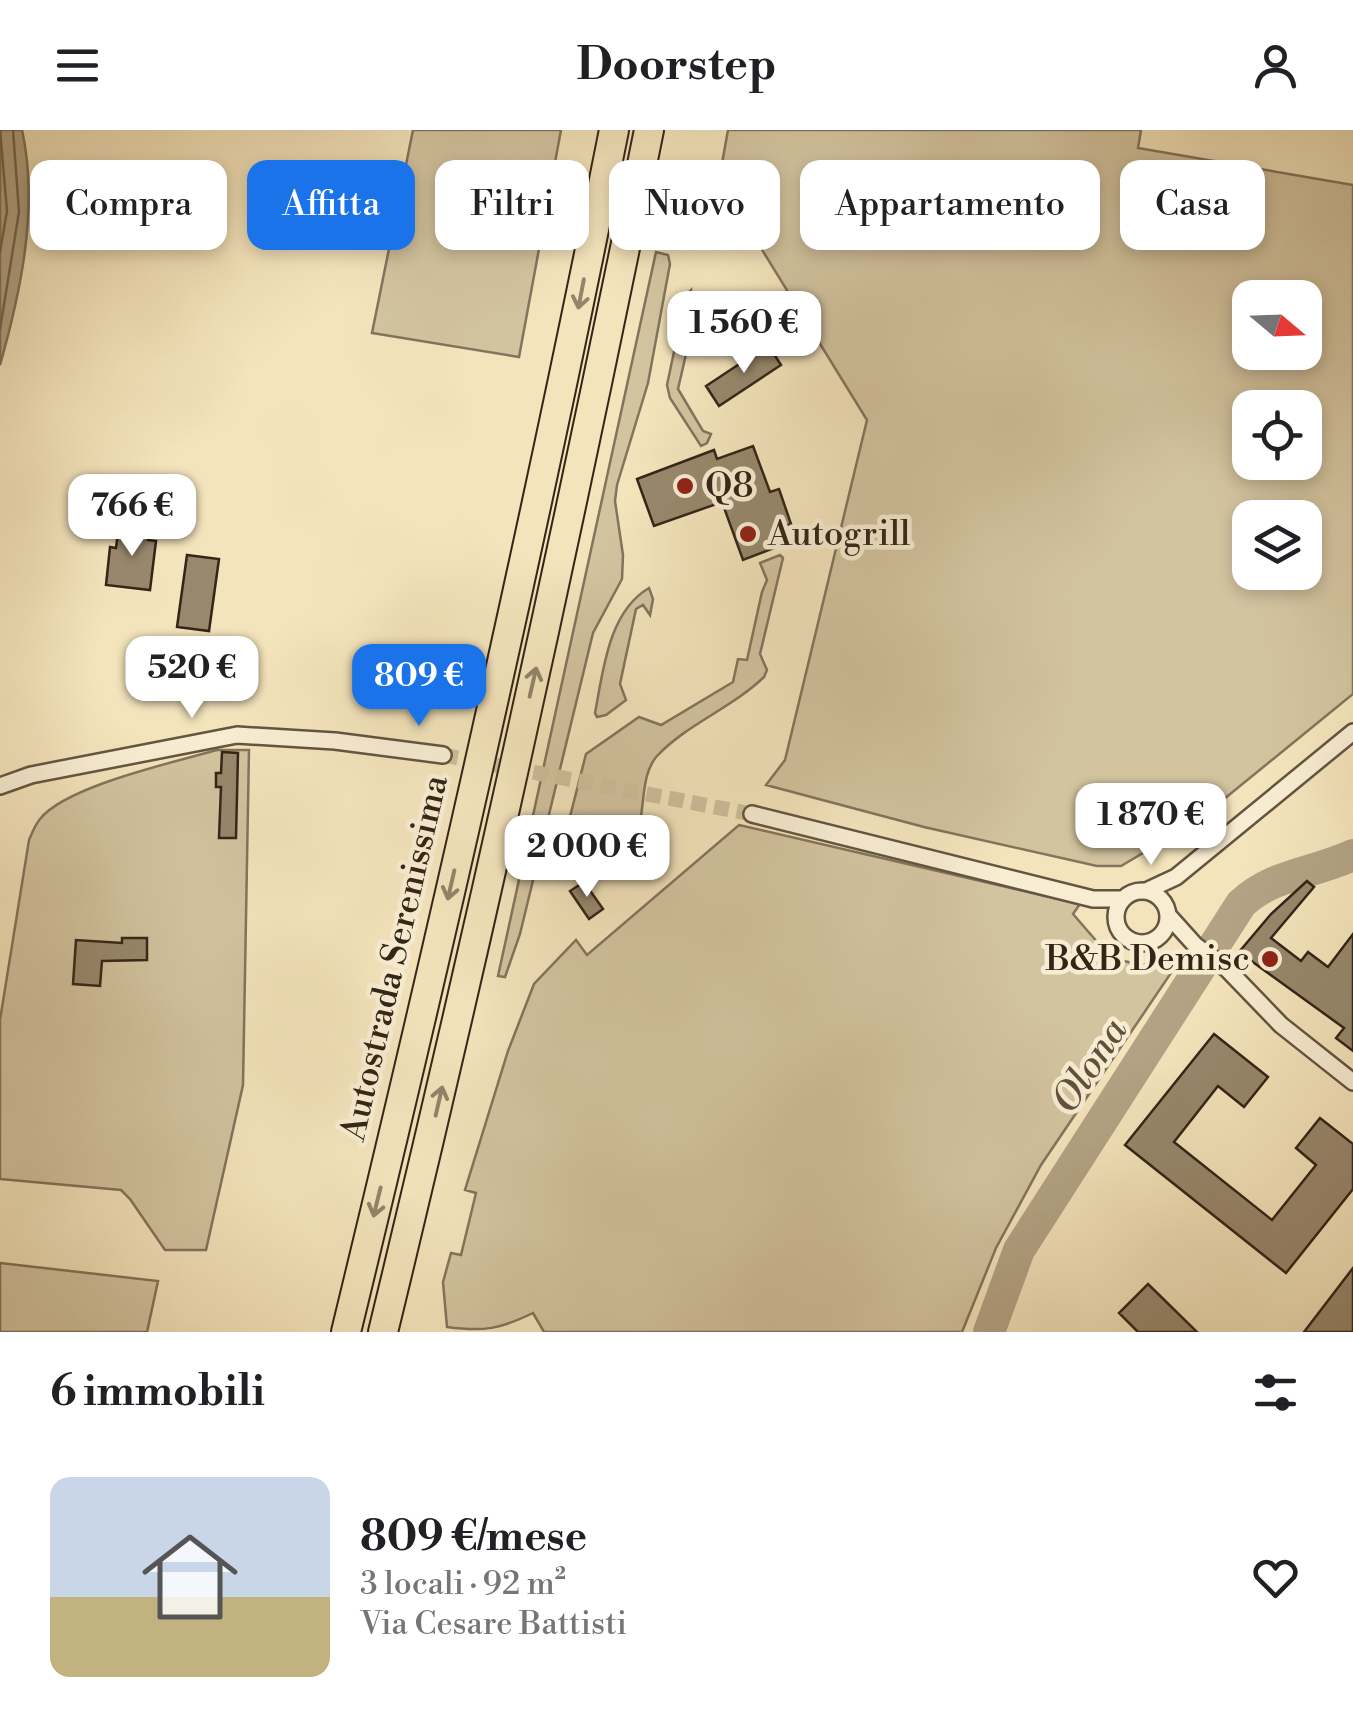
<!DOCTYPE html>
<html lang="it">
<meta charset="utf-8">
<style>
:root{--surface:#fff;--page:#f2f2f2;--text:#202124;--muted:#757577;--accent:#1a73e8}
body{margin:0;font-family:"Libre Bodoni",serif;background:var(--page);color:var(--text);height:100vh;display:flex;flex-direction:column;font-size:38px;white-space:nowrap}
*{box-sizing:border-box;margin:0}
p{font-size:32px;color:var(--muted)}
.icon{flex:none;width:55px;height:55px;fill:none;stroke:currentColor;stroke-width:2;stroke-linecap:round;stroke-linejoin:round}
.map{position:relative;height:1202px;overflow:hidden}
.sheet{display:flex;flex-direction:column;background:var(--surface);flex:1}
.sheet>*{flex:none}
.top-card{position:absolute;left:30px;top:30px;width:1295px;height:90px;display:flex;gap:20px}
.needle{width:65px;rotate:109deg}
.controls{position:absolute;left:1232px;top:150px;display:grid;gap:20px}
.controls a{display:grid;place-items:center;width:90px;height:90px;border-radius:20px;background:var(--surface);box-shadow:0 5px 15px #0003;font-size:50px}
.price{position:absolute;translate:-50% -85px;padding:0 22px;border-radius:20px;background:#fff;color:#222;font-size:32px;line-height:65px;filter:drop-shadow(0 2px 5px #0008)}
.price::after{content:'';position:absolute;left:50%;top:60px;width:30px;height:22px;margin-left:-15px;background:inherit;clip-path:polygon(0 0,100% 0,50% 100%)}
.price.on{background:var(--accent);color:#fff}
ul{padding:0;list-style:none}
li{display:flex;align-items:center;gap:30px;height:250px;padding:0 50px}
li span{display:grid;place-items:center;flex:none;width:280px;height:200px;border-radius:20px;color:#555}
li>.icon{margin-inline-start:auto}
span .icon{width:120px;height:120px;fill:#fffc;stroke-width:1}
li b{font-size:42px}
h2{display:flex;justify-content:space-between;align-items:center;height:120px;padding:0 50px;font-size:42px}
.tag{padding:0 35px;border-radius:20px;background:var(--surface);box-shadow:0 5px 15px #0003;font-size:35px;line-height:90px}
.tag.on{background:var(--accent);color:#fff}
header{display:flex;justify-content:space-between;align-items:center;height:130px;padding:0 50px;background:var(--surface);font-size:45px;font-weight:800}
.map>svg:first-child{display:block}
.green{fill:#d3c4a0;stroke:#84745c;stroke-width:2.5;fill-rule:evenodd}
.water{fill:#b3a384;stroke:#807158;stroke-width:2.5}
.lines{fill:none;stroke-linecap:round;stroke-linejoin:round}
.shore{stroke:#74644e;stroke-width:2.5}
.river{stroke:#b3a384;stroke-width:32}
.building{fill:#98886d;stroke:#342517;stroke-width:2.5}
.minor-tunnel{stroke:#cebe9b;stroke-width:15;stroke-dasharray:15 8;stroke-linecap:butt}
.minor-casing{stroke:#645540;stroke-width:20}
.motorway-casing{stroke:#342517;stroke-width:32}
.minor{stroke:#f8edd3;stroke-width:15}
.motorway{stroke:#f4e4bc;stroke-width:28}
.oneway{stroke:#94846a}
.poi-dot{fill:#8f2418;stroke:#f8edd3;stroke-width:4}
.labels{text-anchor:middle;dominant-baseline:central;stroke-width:9;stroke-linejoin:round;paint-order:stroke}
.poi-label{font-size:35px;fill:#342517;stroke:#f8edd3;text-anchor:start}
.street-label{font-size:35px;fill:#342517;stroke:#f8edd3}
.water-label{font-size:38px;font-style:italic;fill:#60513d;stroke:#f8edd3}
</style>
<header><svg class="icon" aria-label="menu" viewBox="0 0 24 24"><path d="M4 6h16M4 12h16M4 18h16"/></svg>Doorstep<svg class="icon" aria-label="person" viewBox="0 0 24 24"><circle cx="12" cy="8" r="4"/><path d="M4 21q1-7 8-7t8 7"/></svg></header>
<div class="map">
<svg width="1353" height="1202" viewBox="0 0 1353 1202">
<rect width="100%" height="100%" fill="#f4e4bc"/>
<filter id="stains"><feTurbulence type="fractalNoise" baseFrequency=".002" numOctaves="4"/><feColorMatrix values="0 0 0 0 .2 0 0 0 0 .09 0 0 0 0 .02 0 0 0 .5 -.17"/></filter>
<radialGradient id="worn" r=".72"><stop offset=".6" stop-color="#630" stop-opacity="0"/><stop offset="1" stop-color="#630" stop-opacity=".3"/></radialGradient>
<path class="green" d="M 413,0 L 561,0 L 519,227 L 372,203 Z
M 728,0 L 1141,0 L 1138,18 L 1353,55 L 1353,564 L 1197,691 L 1121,736 L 1097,736 L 924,697 L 766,655 L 785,630 L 867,290 L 719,50 ZM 1250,168 L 1305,168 L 1305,222 L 1250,222 ZM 1250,278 L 1305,278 L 1305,332 L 1250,332 ZM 1250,388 L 1305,388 L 1305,442 L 1250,442 Z
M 656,122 L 668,125 L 670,134 L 648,253 L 617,355 L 615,371 L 623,425 L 622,449 L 593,503 L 520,804 L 505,847 L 498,846 Z
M 691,160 L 692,198 L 678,259 L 703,301 L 711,304 L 707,313 L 701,316 L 670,268 L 667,255 L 686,165 Z
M 780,425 L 783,428 L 760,524 L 767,540 L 764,547 C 732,578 687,594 657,626 C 630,656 660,724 601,723 C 587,722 575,723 562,718 L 586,624 L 639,587 L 661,595 L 733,552 L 738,529 L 747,530 L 762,462 L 767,450 L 760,433 Z
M 649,458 L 653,469 L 650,485 L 643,475 L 636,479 L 620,554 L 626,570 L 606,585 L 597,587 L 595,583 C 603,542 608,482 649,458 Z
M 217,620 L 249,620 L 243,955 L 206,1120 L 165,1120 L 130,1069 L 121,1060 L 0,1049 L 0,890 L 29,710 C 32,703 35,695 40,689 C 66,656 175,632 217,620 Z
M 739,695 L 1080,774 L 1073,784 L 1112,829 L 1173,840 L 1041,1035 L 996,1118 L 962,1202 L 544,1202 L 533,1183 C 500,1199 484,1202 447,1197 L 443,1152 L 451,1123 L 461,1125 L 476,1063 L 465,1060 L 508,921 L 534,854 L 576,810 L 587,825 Z
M 0,1133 L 158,1151 L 147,1202 L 0,1202 Z"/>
<path class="water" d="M 0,0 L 22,0 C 39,76 21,161 0,235 Z"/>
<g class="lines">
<path class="shore" d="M 0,122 L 7,81 L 0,0
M 0,199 L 19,82 L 13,0"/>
<path class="river" d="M 989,1202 L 1019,1120 L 1241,774 C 1272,744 1315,743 1353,725"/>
</g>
<path class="building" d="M 768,215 L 781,235 L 719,276 L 706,256 Z
M 753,316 L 770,362 L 779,359 L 791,394 L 777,399 L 782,415 L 743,430 L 722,372 L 654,396 L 637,349 L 714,320 L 717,329 Z
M 119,394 L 150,398 L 148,410 L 156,411 L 150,460 L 106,455 L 110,417 L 116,418 Z
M 187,425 L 219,429 L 209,501 L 177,497 Z
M 222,622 L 238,623 L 236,708 L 219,708 L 221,657 L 216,657 L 216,643 L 221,643 Z
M 1307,751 L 1314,757 L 1271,808 L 1301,831 L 1308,822 L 1328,837 L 1353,804 L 1353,921 L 1336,908 L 1344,898 L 1239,822 L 1271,784 Z
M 584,752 L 603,779 L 589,789 L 570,761 Z
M 122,808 L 147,808 L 147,830 L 102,831 L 100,856 L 73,854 L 76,810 L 122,813 Z
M 1214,904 L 1268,947 L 1244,977 L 1218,956 L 1174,1012 L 1272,1090 L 1316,1035 L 1296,1018 L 1320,988 L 1353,1014 L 1353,1059 L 1286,1143 L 1125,1015 Z
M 1353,1138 L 1353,1202 L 1304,1202 Z
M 1148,1154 L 1197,1202 L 1138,1202 L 1119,1183 Z"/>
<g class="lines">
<path class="minor-tunnel" d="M 443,625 L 752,684"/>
<g class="minor-casing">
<path id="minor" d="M 0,656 L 31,645 L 237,605 L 335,611 L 443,625
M 752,684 L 1093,769 L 1121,769
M1116 787a26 26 0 1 1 52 0a26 26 0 1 1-52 0Z
M 1146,761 L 1176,747 L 1353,602
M 1168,785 L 1195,815 L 1227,839 L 1281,895 L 1353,952"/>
</g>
<g class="motorway-casing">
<path id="motorway" d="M 346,1202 C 443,803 534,403 614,0
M 383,1202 C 480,803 568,402 649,0"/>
</g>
<use href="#minor" class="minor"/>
<use href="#motorway" class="motorway"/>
</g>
<defs><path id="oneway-shaft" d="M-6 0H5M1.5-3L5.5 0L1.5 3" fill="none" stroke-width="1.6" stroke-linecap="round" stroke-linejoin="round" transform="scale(2.5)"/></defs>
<g class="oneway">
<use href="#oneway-shaft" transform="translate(581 164) rotate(101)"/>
<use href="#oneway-shaft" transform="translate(533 552) rotate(-77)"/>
<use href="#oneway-shaft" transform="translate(451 755) rotate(103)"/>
<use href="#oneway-shaft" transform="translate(439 971) rotate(-77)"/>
<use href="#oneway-shaft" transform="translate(377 1072) rotate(104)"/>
</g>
<g class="poi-dot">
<circle cx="685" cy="356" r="10"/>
<circle cx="748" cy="404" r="10"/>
<circle cx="1270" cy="829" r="10"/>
</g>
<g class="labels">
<g class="poi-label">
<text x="705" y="356">Q8</text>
<text x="768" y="404">Autogrill</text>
<text x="1250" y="829" text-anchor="end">B&amp;B Demisc</text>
</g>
<g class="street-label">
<text transform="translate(395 828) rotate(-77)">Autostrada Serenissima</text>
</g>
<g class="water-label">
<text transform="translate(1090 936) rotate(-57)">Olona</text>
</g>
</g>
<rect width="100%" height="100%" filter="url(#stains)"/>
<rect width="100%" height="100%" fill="url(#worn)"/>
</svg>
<div class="controls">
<a><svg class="needle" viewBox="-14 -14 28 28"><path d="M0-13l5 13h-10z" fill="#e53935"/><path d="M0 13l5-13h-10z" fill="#757577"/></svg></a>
<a><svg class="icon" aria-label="locate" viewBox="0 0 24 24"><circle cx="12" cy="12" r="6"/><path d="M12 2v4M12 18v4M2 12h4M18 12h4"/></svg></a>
<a><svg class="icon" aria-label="layers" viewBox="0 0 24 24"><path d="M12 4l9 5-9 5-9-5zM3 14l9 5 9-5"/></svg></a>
</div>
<b class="price" style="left:744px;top:246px">1 560 €</b>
<b class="price" style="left:132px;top:429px">766 €</b>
<b class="price" style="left:192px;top:591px">520 €</b>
<b class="price on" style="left:419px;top:599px">809 €</b>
<b class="price" style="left:1151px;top:738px">1 870 €</b>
<b class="price" style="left:587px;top:770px">2 000 €</b>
<div class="top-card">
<a class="tag">Compra</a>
<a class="tag on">Affitta</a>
<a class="tag">Filtri</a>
<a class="tag">Nuovo</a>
<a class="tag">Appartamento</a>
<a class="tag">Casa</a>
</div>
</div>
<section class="sheet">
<h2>6 immobili<svg class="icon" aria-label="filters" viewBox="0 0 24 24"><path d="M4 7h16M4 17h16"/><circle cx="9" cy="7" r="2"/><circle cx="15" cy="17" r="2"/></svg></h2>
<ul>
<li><span style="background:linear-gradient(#c9d6e8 60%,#c2b280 0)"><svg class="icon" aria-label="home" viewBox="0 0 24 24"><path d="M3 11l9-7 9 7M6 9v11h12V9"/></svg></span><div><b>809 €/mese</b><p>3 locali · 92 m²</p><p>Via Cesare Battisti</p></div><svg class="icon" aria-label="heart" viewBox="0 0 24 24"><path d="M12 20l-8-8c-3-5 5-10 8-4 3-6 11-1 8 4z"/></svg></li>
</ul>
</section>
